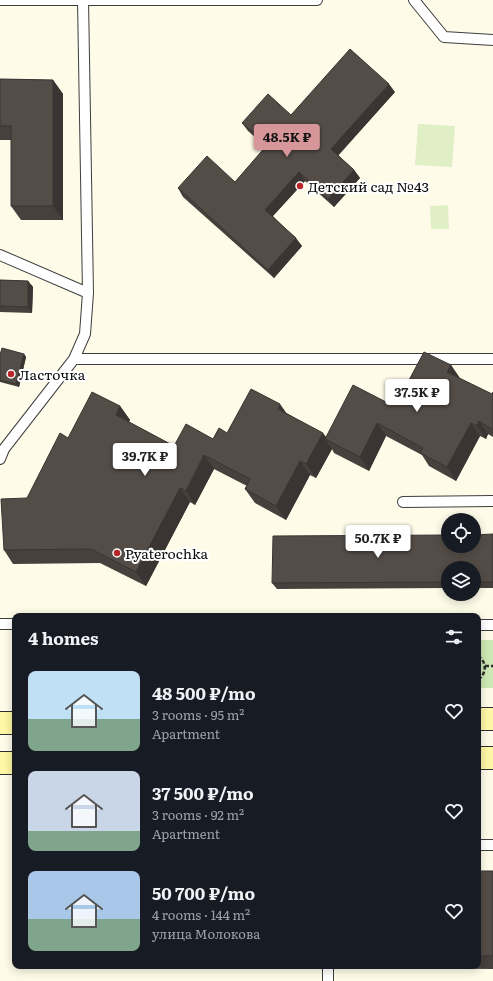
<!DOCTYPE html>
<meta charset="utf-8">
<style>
:root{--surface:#171b24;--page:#242831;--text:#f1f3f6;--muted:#9ea1a6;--accent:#d7979a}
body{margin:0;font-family:Literata,serif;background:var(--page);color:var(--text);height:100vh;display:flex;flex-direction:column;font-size:15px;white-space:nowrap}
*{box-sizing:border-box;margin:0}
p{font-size:13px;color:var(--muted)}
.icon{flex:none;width:22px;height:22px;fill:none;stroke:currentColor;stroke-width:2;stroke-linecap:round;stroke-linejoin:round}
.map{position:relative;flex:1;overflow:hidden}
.details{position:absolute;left:12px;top:613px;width:469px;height:356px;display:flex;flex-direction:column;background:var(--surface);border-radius:8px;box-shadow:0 2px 10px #0003}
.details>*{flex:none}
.fabs{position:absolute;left:441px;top:513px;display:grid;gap:8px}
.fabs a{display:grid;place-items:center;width:40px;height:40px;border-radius:50%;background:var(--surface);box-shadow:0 2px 10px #0003;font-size:20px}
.price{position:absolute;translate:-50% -34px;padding:0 9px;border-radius:4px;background:#fff;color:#222;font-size:13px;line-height:26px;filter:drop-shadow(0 1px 2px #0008)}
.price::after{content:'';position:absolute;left:50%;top:24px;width:12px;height:9px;margin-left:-6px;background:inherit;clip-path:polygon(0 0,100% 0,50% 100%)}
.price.selected{background:var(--accent);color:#111}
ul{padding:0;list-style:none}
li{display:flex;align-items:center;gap:12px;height:100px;padding:0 16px}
li span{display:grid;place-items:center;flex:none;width:112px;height:80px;border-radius:8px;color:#555}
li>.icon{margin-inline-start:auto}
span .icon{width:48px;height:48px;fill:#fffc;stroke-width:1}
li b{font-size:17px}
h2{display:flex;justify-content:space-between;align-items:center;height:48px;padding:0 16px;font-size:17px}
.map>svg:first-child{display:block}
.green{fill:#cde8b4}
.pitch{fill:#e0efc6}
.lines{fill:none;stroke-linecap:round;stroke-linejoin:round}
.service-casing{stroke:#3e3e3e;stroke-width:12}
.secondary-casing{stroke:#2d2d2d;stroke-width:24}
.path{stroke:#2d2d2d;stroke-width:2.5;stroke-dasharray:4 2;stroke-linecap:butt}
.service{stroke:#fff;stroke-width:10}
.secondary{stroke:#fef7a5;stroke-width:22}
.wall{fill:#47413d}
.shaded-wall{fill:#3a3532}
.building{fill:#534c47;stroke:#3a3532}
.poi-dot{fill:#b82629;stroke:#fff;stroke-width:1.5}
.labels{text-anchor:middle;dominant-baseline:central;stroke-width:4;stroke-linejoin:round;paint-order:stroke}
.poi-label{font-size:14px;fill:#0b0b0b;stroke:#fff;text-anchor:start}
</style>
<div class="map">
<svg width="493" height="981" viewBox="0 0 493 981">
<rect width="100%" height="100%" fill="#fffbe9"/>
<path class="green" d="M 478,640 L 493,640 L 493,688 L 478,688 Z"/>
<path class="pitch" d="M 418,124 L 455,126 L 452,167 L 415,165 Z
M 448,205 L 449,229 L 431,229 L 430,206 Z"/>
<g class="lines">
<g class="service-casing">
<path id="service" d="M 0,0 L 317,0
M 414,0 L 444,37 L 493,40
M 0,255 L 88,293
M 74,359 L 493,359
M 0,459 L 4,449 L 74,359 L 85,334 L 88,293 L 83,0
M 403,502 L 493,501
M 0,624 L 15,624
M 478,625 L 493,625
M 478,845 L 493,845
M 328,981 L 328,966"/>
</g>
<g class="secondary-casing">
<path id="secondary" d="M 478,719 L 493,719
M 0,723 L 15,723
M 478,758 L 493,758
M 0,763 L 15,763"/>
</g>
<path class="path" d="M 478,656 C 487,662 487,673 478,680
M 485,666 L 493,666"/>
<use href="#service" class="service"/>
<use href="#secondary" class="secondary"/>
</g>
<path class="wall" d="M 0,79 L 53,80 L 63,94 L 63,220 L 21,220 L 11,206 L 11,140 L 0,140 Z
M 395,92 L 338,155 L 354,170 L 360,178 L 334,207 L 305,181 L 273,216 L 302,246 L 274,278 L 183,197 L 178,188 L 235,182 L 266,147 L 248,131 L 242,123 L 291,115 Z
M 0,280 L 28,281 L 33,287 L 32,313 L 0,312 Z
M 24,354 L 26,357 L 19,387 L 0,382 L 0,355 Z
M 451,365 L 459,378 L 492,394 L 493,392 L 493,437 L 488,434 L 486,439 L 480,436 L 456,481 L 429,466 L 422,455 L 386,436 L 369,471 L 334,453 L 332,449 L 316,478 L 310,475 L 286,520 L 255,503 L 245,489 L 247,486 L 214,469 L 195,505 L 190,502 L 146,586 L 100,563 L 13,564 L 4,550 L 27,498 L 68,438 L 120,406 L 130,420 L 129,422 L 174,446 L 213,439 L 227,433 L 286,413 L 326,437 L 388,403 L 400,397 Z
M 493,534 L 493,588 L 474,588 L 474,568 L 448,568 L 448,588 L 277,589 L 272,583 Z
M 478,871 L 493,871 L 493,969 L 349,968 L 348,966 L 478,966 Z"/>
<path class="shaded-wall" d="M 53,80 L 63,94 L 63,220 L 53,206 Z
M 389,84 L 395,92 L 337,157 L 331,149 Z
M 354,170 L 360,178 L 334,207 L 328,199 Z
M 299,172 L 305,181 L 271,218 L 265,210 Z
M 296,238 L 302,246 L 274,278 L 268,270 Z
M 28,281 L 33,287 L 32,313 L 28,307 Z
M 24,354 L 26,357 L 19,387 L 16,384 Z
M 451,365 L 460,378 L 447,372 Z
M 280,404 L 290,418 L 278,409 Z
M 120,406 L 130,420 L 125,429 L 116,415 Z
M 479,421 L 488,434 L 486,439 L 477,426 Z
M 377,423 L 386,436 L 369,471 L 360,457 Z
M 471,423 L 480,436 L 456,481 L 447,467 Z
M 323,433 L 330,442 L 325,439 L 332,449 L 316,478 L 306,464 Z
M 204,455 L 214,469 L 195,505 L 186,491 Z
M 300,461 L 310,475 L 286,520 L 276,506 Z
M 180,488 L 190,502 L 146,586 L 136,572 Z"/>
<path class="building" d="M 350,49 L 389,84 L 331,149 L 354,170 L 328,199 L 299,172 L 265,210 L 296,238 L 268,270 L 178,188 L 207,156 L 235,182 L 267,145 L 242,123 L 268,94 L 291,115 Z
M 0,79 L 53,80 L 53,206 L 11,206 L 11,126 L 0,126 Z
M 0,280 L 28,281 L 28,307 L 0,306 Z
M 2,348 L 24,354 L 16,384 L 0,380 L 0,355 Z
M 424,352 L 451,365 L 447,372 L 492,394 L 493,392 L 493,430 L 479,421 L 477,426 L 471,423 L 447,467 L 420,453 L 423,448 L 377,423 L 360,457 L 325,439 L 353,385 L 388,403 L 393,394 L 400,397 Z
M 251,389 L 280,404 L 278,409 L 323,433 L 306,464 L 300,461 L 276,506 L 245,489 L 250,479 L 204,455 L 186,491 L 180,488 L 136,572 L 91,549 L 4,550 L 1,499 L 27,498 L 60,433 L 68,438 L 92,392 L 120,406 L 116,415 L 174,446 L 186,424 L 213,439 L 219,428 L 227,433 Z
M 493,534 L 493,582 L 474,582 L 474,568 L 448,568 L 448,582 L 272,583 L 273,536 L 448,535 L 448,546 L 474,546 L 474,535 Z
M 478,871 L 493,871 L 493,956 L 478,956 Z"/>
<g class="poi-dot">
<circle cx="300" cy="186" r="4"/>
<circle cx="11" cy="374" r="4"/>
<circle cx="117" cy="553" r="4"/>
</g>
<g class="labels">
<g class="poi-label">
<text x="308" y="186">Детский сад №43</text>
<text x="19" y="374">Ласточка</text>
<text x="125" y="553">Pyaterochka</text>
</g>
</g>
</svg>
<div class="fabs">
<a><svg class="icon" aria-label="locate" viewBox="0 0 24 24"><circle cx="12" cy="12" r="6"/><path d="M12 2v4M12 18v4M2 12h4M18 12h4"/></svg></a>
<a><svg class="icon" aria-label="layers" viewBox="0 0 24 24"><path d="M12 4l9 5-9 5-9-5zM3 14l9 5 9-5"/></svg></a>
</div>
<b class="price selected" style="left:287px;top:158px">48.5K ₽</b>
<b class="price" style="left:417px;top:413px">37.5K ₽</b>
<b class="price" style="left:145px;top:477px">39.7K ₽</b>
<b class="price" style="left:378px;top:559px">50.7K ₽</b>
<section class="details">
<h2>4 homes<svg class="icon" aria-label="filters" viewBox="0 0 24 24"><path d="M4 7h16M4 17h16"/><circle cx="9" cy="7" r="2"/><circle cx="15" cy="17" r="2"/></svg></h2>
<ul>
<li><span style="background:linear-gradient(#bfe0f5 60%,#7fa58c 0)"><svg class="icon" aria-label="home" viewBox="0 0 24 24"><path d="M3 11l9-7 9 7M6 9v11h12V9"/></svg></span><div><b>48 500 ₽/mo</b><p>3 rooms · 95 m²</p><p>Apartment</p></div><svg class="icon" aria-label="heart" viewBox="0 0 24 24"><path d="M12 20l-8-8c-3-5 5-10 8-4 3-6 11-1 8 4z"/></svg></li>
<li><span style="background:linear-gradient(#c9d6e8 75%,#7fa58c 0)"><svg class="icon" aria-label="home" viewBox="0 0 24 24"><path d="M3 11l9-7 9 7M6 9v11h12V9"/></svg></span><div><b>37 500 ₽/mo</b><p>3 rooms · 92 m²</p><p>Apartment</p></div><svg class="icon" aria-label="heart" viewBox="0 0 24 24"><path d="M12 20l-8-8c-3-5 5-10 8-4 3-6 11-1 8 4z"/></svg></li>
<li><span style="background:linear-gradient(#a9c7e8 60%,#7fa58c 0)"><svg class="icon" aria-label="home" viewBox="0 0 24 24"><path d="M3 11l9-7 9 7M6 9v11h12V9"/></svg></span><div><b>50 700 ₽/mo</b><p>4 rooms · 144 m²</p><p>улица Молокова</p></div><svg class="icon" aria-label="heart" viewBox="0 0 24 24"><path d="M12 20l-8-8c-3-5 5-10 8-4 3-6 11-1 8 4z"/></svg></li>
</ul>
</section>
</div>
